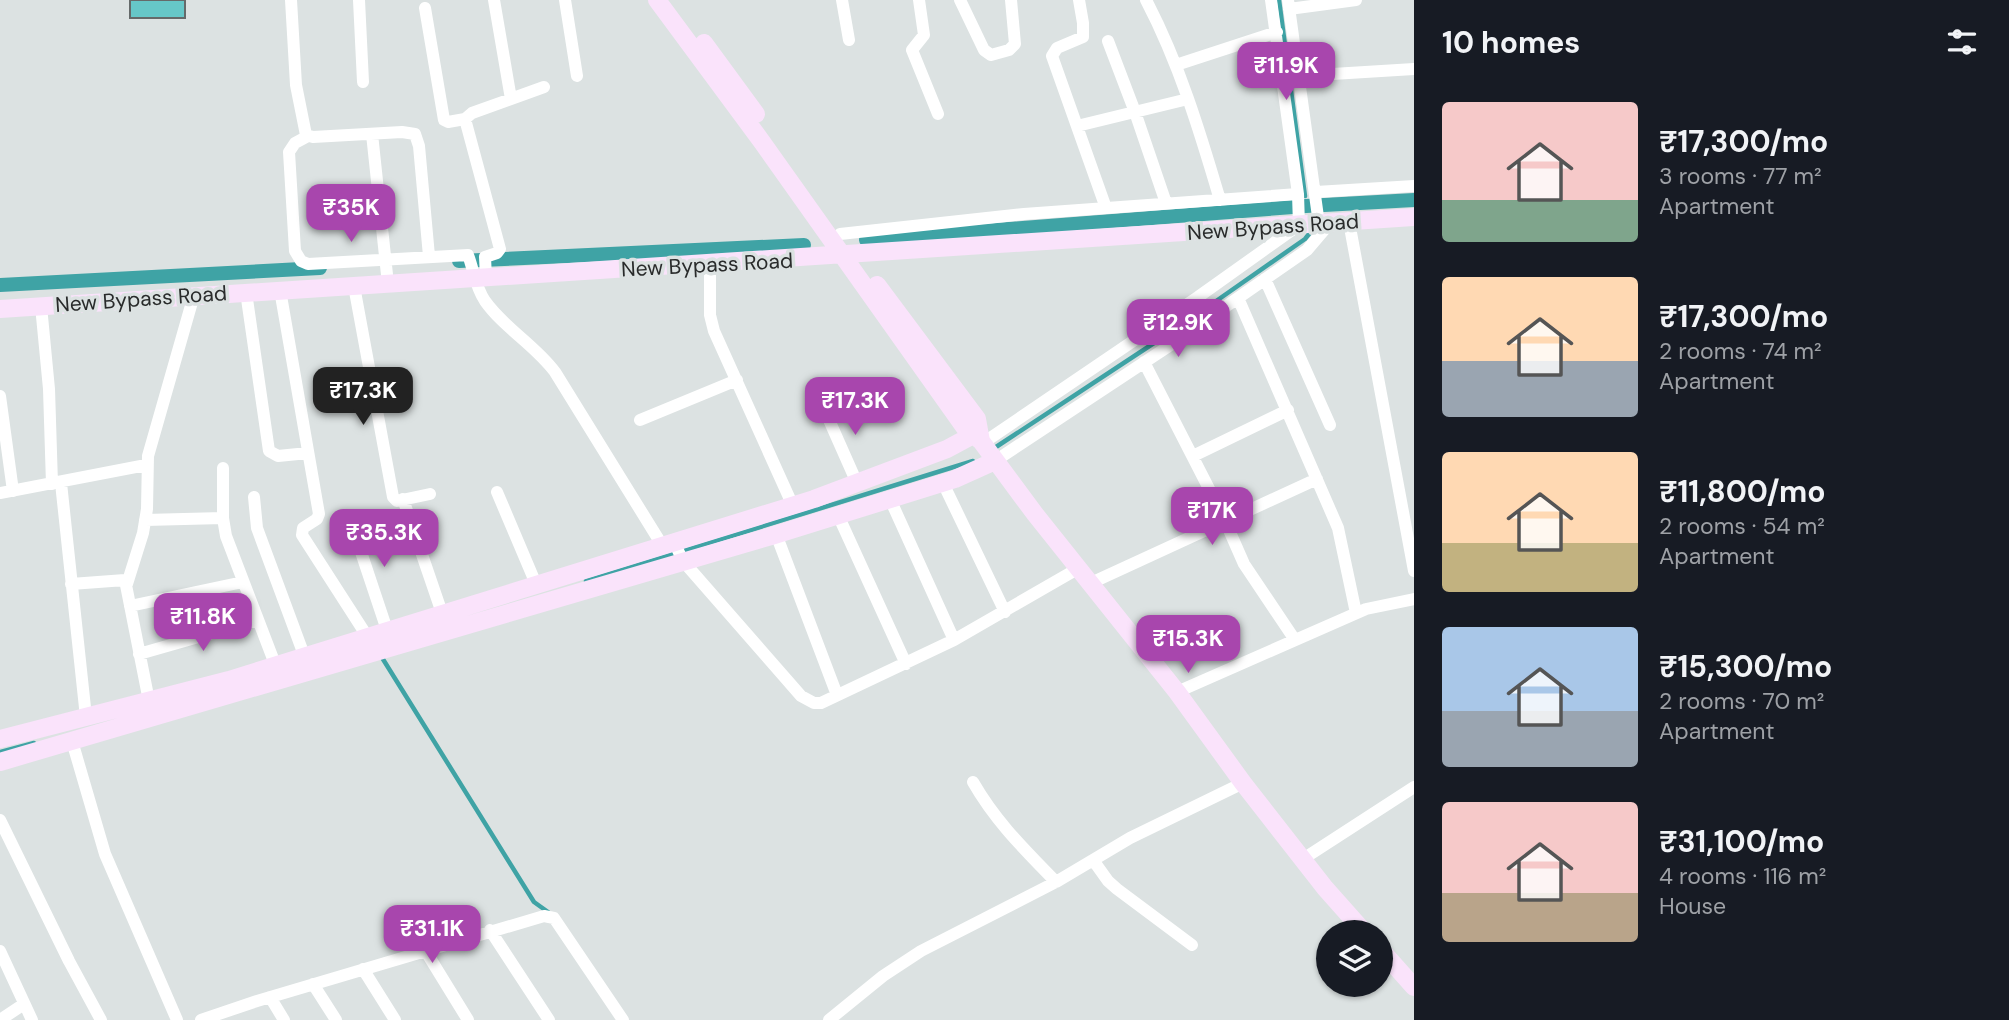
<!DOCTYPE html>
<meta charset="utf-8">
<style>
:root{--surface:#171b24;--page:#20242c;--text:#f1f3f6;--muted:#9ea1a6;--accent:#a846ad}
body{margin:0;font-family:"DM Sans",sans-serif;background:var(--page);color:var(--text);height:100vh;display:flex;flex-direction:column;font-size:26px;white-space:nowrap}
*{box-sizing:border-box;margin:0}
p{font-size:23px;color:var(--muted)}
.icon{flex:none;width:38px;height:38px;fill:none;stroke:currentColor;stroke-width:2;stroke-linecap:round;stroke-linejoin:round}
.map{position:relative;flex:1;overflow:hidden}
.side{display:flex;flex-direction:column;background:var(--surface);width:595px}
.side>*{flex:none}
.controls{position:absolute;left:1316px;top:920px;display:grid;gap:14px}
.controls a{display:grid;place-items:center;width:77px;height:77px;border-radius:50%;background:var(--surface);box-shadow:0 2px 5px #0004;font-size:35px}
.price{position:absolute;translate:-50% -60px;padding:0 16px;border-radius:14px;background:var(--accent);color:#fff;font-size:23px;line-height:46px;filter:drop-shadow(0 2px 4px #0008)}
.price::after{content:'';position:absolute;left:50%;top:42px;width:21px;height:16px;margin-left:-10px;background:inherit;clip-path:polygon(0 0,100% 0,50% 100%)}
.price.on{background:#222;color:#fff}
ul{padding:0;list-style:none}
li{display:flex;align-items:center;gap:21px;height:175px;padding:0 28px}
li span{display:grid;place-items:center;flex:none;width:196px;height:140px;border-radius:7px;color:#555}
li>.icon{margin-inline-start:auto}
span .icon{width:84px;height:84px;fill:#fffc;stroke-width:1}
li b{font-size:30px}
h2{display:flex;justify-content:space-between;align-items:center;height:84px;padding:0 28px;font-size:30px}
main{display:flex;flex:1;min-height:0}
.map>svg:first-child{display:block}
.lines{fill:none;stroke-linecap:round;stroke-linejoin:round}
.stream{stroke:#3fa3a5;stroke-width:4.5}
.canal{stroke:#3fa3a5;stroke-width:14}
.building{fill:#66c7c8;stroke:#656a6a;stroke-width:2}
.street{stroke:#fff;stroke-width:12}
.secondary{stroke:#fae3fb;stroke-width:18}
.labels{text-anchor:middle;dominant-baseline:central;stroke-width:7;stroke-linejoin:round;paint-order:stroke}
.street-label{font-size:21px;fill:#292b2b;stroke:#dce2e2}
</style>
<main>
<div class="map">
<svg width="1414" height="1020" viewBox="0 0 1414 1020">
<rect width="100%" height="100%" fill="#dce2e2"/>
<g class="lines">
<path class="stream" d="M 1279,0 L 1305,196
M 996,447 L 1189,320 L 1305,239 L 1309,234
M 586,581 L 973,461
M 381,656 L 534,902 L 548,912
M 0,752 L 34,743"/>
<path class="canal" d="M 866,240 L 1306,206 L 1414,200
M 459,261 L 804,245
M 0,285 L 320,268"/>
</g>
<path class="building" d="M 130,0 L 185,0 L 185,18 L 130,18 Z"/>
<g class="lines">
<path class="street" d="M 291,0 L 296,85 L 306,135 L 313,137 L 402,132 L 415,134 L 419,146 L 429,256
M 359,0 L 363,82
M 494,0 L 511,99
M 565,0 L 577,76
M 842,0 L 849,40
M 919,0 L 924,35 L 912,50 L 938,114
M 960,0 L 984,50 L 991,55 L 1009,50 L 1015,44 L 1011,0
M 1079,0 L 1083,23 L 1083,37 L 1057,48 L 1052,56 L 1106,208
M 1146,0 C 1179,63 1200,132 1220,200
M 1288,0 L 1319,224
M 425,8 L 444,120 L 448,122 L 465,119
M 1289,9 L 1356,0
M 1108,41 L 1135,112 L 1166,203
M 1176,65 L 1277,32
M 1300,76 L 1414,69
M 1077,126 L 1188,99
M 372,134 L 388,284
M 308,136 L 295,143 L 289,152 L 295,251 L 301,261 L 308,264 L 468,255 C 474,271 475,286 485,301 C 504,328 535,345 555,372 L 662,545
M 1316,192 L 1414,186
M 1349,222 L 1414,571
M 840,234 L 1024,214 L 1298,194
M 710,264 L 710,315 L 714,331 L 793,506
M 486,278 L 485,257 L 497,253 L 500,249 L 465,119 L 472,113 L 544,87
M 1265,279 L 1330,425
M 354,286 L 393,497 L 397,501 L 430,494
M 280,290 L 319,514 L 317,519 L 303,528 L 302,535 L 367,636
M 246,292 L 269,451 L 278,456 L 308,453
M 1238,298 L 1338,528 L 1356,613
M 41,306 L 49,389 L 52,484
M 1144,362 L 1222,514 L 1244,564 L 1295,640
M 0,396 L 13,491
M 822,404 L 857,483
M 640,420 L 737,380
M 983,443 L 1198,297 L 1299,225 L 1298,194 L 1271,0
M 1193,456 L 1288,410
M 995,461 L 1166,348 L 1307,250 L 1330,223
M 223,468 L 223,518 L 226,536 L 275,664
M 61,483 L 86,717
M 943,483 L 1005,612
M 497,492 L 536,584
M 0,493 L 146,465
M 254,497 L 257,528 L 304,655
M 403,499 L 442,613
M 890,499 L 954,640
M 838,515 L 906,664
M 350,519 L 387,630
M 145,520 L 223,518
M 776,534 L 837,695
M 674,542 L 683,561 L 801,696 L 814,703 L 821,703 L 954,640 L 1079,568
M 1091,583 L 1317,479
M 71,584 L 125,580 L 149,701
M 127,584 L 143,533 L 147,509 L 148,456 L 194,295
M 130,606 L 243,582
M 139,654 L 258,620
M 1177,692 L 1366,609 L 1414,599
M 72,741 L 105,854 L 177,1020
M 973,782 C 996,822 1024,849 1056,882
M 0,820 L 69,961 L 101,1020
M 1303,859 L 1414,787
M 1093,860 L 1108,881 L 1117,889 L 1192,945
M 490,930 L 549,1020
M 425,950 L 468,1020
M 0,951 L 32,1020
M 363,969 L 395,1020
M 313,984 L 336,1020
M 270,997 L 284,1020
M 0,1020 L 24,1004
M 201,1020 L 257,1001 L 544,916 L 554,918 L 623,1020
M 829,1020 L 883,976 L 921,951 L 1056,882 L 1130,838 L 1243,783"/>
<path class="secondary" d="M 657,0 L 762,142 L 965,428 L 981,441 L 1035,514 L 1177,692 L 1243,783 L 1325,888 L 1365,933
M 704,43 L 756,114
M 877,285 L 977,419 L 981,441
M 0,309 L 1414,217
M 0,739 L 229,680 L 814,499 L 947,449 L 973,435
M 0,762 L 771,536 L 955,479 L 995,461
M 1381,950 L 1414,987"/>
</g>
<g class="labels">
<g class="street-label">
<text transform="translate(1273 227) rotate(-4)">New Bypass Road</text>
<text transform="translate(707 265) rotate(-3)">New Bypass Road</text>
<text transform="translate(141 299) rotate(-4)">New Bypass Road</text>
</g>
</g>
</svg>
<div class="controls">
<a><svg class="icon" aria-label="layers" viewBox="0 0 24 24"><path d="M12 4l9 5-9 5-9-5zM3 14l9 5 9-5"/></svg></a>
</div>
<b class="price" style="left:1286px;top:102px">₹11.9K</b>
<b class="price" style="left:351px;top:244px">₹35K</b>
<b class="price" style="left:1178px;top:359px">₹12.9K</b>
<b class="price on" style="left:363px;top:427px">₹17.3K</b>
<b class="price" style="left:855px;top:437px">₹17.3K</b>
<b class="price" style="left:1212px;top:547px">₹17K</b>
<b class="price" style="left:384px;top:569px">₹35.3K</b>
<b class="price" style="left:203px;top:653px">₹11.8K</b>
<b class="price" style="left:1188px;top:675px">₹15.3K</b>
<b class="price" style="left:432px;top:965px">₹31.1K</b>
</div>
<section class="side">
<h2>10 homes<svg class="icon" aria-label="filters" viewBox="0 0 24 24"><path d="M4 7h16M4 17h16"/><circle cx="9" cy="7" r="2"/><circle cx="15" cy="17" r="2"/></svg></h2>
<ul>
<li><span style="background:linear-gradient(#f6c9c9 70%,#7fa58c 0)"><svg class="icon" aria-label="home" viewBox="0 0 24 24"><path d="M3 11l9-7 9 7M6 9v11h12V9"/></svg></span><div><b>₹17,300/mo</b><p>3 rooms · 77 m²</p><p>Apartment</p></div></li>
<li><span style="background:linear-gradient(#ffd9b3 60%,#9aa5b1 0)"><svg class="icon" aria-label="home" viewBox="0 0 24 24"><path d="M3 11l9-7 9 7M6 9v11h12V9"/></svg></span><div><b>₹17,300/mo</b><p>2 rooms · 74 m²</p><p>Apartment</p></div></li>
<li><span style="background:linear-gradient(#ffd9b3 65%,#c2b280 0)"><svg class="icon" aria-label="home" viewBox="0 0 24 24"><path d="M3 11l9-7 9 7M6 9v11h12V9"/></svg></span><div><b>₹11,800/mo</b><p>2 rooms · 54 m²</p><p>Apartment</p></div></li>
<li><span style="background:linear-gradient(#a9c7e8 60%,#9aa5b1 0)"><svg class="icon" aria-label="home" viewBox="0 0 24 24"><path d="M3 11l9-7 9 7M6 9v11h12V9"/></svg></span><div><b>₹15,300/mo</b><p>2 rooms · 70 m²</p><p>Apartment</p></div></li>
<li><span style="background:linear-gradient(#f6c9c9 65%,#b9a48a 0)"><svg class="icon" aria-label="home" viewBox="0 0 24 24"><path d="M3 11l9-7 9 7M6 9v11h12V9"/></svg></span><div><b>₹31,100/mo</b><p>4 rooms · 116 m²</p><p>House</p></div></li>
</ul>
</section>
</main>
